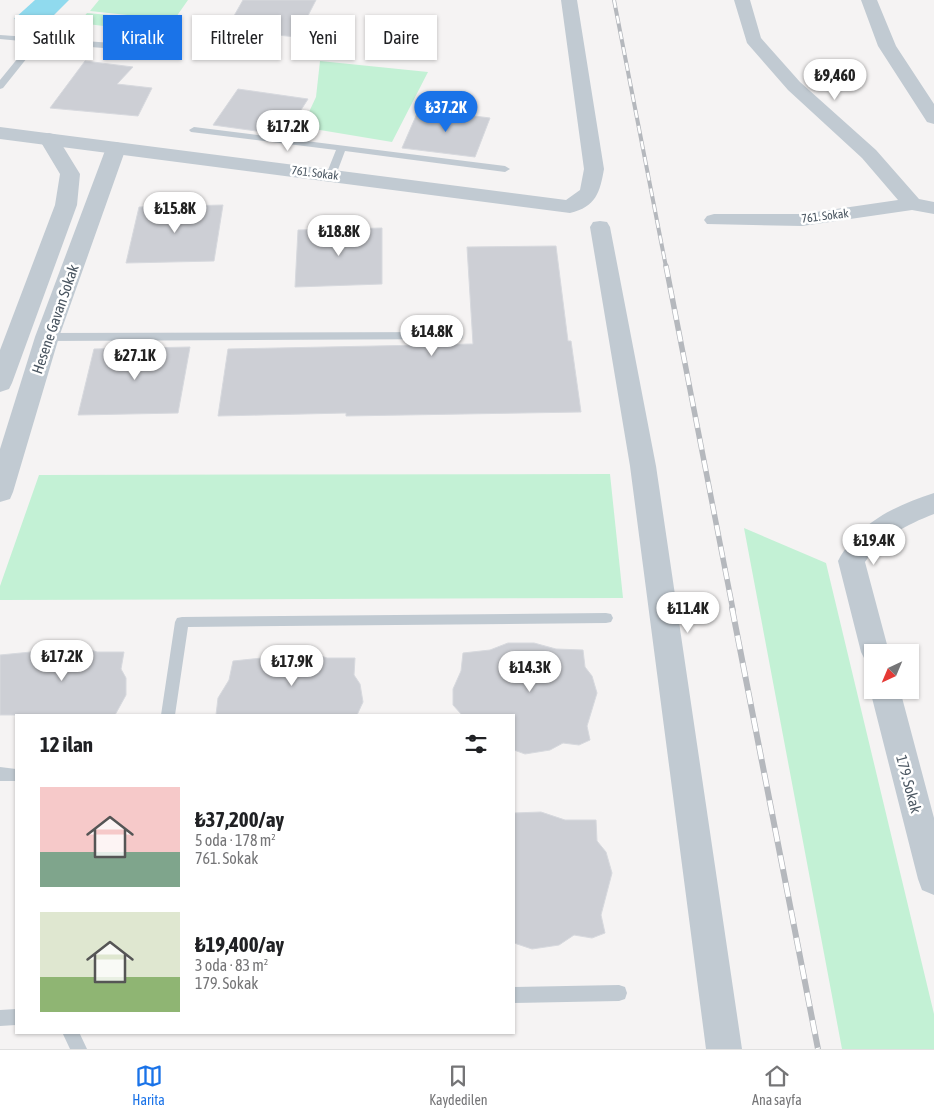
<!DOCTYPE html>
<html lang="tr">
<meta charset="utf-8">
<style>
:root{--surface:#fff;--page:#f6f6f6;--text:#202124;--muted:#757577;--line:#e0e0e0;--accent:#1a73e8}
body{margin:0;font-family:"Asap Condensed",sans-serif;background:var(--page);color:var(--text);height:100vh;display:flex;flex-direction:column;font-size:19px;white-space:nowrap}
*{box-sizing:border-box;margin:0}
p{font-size:16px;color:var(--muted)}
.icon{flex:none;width:28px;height:28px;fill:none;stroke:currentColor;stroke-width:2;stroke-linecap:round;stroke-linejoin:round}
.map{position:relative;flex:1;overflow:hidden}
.side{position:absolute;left:15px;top:714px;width:500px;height:320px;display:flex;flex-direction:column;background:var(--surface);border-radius:0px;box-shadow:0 1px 4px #0004}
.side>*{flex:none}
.guide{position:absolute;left:15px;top:15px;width:500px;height:45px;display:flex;gap:10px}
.needle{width:32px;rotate:224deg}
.controls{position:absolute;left:864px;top:644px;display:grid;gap:10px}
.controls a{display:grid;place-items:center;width:55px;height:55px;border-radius:0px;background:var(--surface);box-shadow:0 1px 4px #0004;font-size:25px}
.price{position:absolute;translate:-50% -42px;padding:0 11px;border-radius:18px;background:#fff;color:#222;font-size:16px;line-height:32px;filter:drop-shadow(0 1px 2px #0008)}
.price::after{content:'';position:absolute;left:50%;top:30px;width:15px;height:11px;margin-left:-8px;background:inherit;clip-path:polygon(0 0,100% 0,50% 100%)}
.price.on{background:var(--accent);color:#fff}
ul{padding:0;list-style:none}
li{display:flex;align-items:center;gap:15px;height:125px;padding:0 25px}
li span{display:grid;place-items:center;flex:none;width:140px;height:100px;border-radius:0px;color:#555}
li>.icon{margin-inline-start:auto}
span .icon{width:60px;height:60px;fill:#fffc;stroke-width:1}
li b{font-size:21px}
h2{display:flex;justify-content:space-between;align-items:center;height:60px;padding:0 25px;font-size:21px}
.tag{padding:0 18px;border-radius:0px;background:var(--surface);box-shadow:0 1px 4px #0004;font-size:18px;line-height:45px}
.tag.on{background:var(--accent);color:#fff}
.dock{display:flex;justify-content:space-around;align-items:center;height:70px;border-top:1px solid var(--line);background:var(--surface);font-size:14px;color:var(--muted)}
.dock a{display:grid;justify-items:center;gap:2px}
.dock .on{color:var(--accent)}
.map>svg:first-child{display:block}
.green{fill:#c3f1d5}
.water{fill:#90daee}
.building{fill:#cdcfd5;stroke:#d7d9de}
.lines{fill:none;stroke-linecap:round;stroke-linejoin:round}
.service{fill:#c1cad2;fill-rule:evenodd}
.minor{fill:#c1cad2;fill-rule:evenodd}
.tertiary{fill:#c1cad2;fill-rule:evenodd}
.rail-far2-casing{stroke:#b5b8bd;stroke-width:4}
.rail-far1-casing{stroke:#b5b8bd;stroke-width:5.5}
.rail-casing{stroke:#b5b8bd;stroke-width:6}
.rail-far2{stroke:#fff;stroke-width:2.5;stroke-dasharray:8;stroke-linecap:butt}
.rail-far1{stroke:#fff;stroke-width:4;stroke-dasharray:11;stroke-linecap:butt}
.rail{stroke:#fff;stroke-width:4.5;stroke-dasharray:14;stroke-linecap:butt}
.labels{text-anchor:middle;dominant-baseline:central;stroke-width:5;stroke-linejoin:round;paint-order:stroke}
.far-street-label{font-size:12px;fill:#4a5661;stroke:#fff}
.street-label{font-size:15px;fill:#4a5661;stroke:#fff}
</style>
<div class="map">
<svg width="934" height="1049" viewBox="0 0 934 1049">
<rect width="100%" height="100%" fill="#f5f3f3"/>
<path class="green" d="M 99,0 L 188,0 L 174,20 L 90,11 Z
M 87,13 L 120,16 L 112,27 L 79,23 Z
M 320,61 L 428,72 L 392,142 L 302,127 L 316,97 Z
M 610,474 L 623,598 L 0,600 L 0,586 L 39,475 Z
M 744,528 L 826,563 L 934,1014 L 934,1049 L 842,1049 Z"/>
<path class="water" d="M 35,0 L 69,0 L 45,24 L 14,19 Z"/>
<path class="building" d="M 243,0 L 316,0 L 297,37 L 226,30 Z
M 85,61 L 133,67 L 117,84 L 152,88 L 138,116 L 50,108 Z
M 238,89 L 308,99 L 285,135 L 213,125 Z
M 419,109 L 490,118 L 475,157 L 402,148 Z
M 223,205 L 214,261 L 126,263 L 139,207 Z
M 382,228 L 382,284 L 295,287 L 298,230 Z
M 556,246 L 568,341 L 571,341 L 581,412 L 346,416 L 346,413 L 218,416 L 228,349 L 473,344 L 467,247 Z
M 190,347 L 178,413 L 78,415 L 94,349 Z
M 508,643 L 534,643 L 556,649 L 583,650 L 585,667 L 592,676 L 597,693 L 587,726 L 590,740 L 579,745 L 563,743 L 550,750 L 525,754 L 514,750 L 514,715 L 462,715 L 453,705 L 453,689 L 461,671 L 463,653 L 490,650 Z
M 51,645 L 77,645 L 97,652 L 124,652 L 121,669 L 126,678 L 126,695 L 115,715 L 0,715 L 0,655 L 31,652 Z
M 306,651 L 327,658 L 355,658 L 354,675 L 360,684 L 363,702 L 357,715 L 216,715 L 218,698 L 229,680 L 233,661 L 262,658 L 281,652 Z
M 541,812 L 565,820 L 596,820 L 597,841 L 606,852 L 612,873 L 601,915 L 605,933 L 592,938 L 574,935 L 559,945 L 532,949 L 514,943 L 514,813 Z"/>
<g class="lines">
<path class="service" d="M 0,35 L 155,46 L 159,49 L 155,52 L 39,43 L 3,88 L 0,89 L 0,80 L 31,42 L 0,39 Z
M 194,127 L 505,166 L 510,169 L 505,172 L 345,151 L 336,175 L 331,178 L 326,175 L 336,150 L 191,132 L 189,130 Z
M 458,332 L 463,336 L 462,339 L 47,341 L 42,337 L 47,333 Z
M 606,613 L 611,614 L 613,618 L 611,622 L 606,623 L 188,627 L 175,715 L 161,715 L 175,622 L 177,618 L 182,617 Z
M 0,767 L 16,769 L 16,781 L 0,781 Z
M 619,985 L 625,987 L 627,993 L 625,999 L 619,1001 L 514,1003 L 514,987 Z
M 16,1009 L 16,1025 L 0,1026 L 0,1010 Z
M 62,1032 L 79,1032 L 87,1049 L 70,1049 Z"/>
<path class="minor" d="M 561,0 L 577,0 L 604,169 C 600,192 596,207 570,213 L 0,139 L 0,127 L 566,200 L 580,190 L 584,169 Z
M 734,0 L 750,0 L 761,38 L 800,82 L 876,150 L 919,199 L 934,202 L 934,214 L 912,210 L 802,226 L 707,224 L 704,220 L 707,216 L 714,214 L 802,214 L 898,200 L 862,158 L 788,90 L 747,43 Z
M 861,0 L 877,0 L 896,46 L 934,104 L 934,124 L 927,122 L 878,46 Z
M 600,221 L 607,222 L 610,227 L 656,466 L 742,1049 L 706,1049 L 630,466 L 590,227 L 593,222 Z
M 934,493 L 934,514 C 906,525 882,537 865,562 L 889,652 L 872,652 L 872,663 L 865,660 L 861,652 L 838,561 C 858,523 894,506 934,493 Z
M 872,686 L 872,690 L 900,690 L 934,818 L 934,895 L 922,890 L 918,879 L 870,690 Z"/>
<path class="tertiary" d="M 49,133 L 56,135 L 80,174 L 77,205 L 12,383 L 9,389 L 0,392 L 0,350 L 55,205 L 60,174 L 39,139 L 42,135 Z
M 116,142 L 123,144 L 126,148 L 59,337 L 13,492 L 10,499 L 0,502 L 0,449 L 35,337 L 106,148 L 109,144 Z"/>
<g class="rail-far2-casing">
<path id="rail-far2" d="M 614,0 L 666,267"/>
</g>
<g class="rail-far1-casing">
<path id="rail-far1" d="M 666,266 L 733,610"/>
</g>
<g class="rail-casing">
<path id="rail" d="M 732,608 L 818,1049"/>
</g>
<use href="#rail-far2" class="rail-far2"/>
<use href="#rail-far1" class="rail-far1"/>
<use href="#rail" class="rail"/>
</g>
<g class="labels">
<g class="far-street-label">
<text transform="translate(315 173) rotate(7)">761. Sokak</text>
<text transform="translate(825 216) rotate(-7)">761. Sokak</text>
</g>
<g class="street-label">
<text transform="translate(55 319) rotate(-71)">Hesene Gavan Sokak</text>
<text transform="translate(909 784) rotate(75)">179. Sokak</text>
</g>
</g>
</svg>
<div class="controls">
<a><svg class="needle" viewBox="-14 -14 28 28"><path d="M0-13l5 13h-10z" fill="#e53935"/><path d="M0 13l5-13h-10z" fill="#757577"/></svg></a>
</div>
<b class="price" style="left:835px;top:101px">₺9,460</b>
<b class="price on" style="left:446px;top:133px">₺37.2K</b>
<b class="price" style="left:288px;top:152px">₺17.2K</b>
<b class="price" style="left:175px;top:234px">₺15.8K</b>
<b class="price" style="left:339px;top:257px">₺18.8K</b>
<b class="price" style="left:432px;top:357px">₺14.8K</b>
<b class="price" style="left:135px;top:381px">₺27.1K</b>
<b class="price" style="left:874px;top:566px">₺19.4K</b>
<b class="price" style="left:688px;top:634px">₺11.4K</b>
<b class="price" style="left:62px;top:682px">₺17.2K</b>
<b class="price" style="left:292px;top:687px">₺17.9K</b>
<b class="price" style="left:530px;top:693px">₺14.3K</b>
<div class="guide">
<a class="tag">Satılık</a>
<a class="tag on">Kiralık</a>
<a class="tag">Filtreler</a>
<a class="tag">Yeni</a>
<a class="tag">Daire</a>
</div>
<section class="side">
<h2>12 ilan<svg class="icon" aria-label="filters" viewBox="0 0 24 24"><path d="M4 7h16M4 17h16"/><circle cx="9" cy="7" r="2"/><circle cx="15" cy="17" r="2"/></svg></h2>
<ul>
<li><span style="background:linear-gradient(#f6c9c9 65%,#7fa58c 0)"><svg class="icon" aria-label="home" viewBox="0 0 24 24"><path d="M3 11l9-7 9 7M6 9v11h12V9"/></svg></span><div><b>₺37,200/ay</b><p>5 oda · 178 m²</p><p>761. Sokak</p></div></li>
<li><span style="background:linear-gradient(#dfe7d0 65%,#8fb573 0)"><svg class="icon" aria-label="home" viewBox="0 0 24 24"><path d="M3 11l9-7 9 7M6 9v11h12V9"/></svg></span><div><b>₺19,400/ay</b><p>3 oda · 83 m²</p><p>179. Sokak</p></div></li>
</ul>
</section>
</div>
<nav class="dock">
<a class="on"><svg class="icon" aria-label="map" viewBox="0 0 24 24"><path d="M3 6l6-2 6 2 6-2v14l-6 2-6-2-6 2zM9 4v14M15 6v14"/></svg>Harita</a>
<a><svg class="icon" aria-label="saved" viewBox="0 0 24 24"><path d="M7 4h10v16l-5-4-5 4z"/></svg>Kaydedilen</a>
<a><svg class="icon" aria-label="home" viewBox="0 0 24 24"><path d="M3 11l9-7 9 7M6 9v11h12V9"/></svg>Ana sayfa</a>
</nav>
